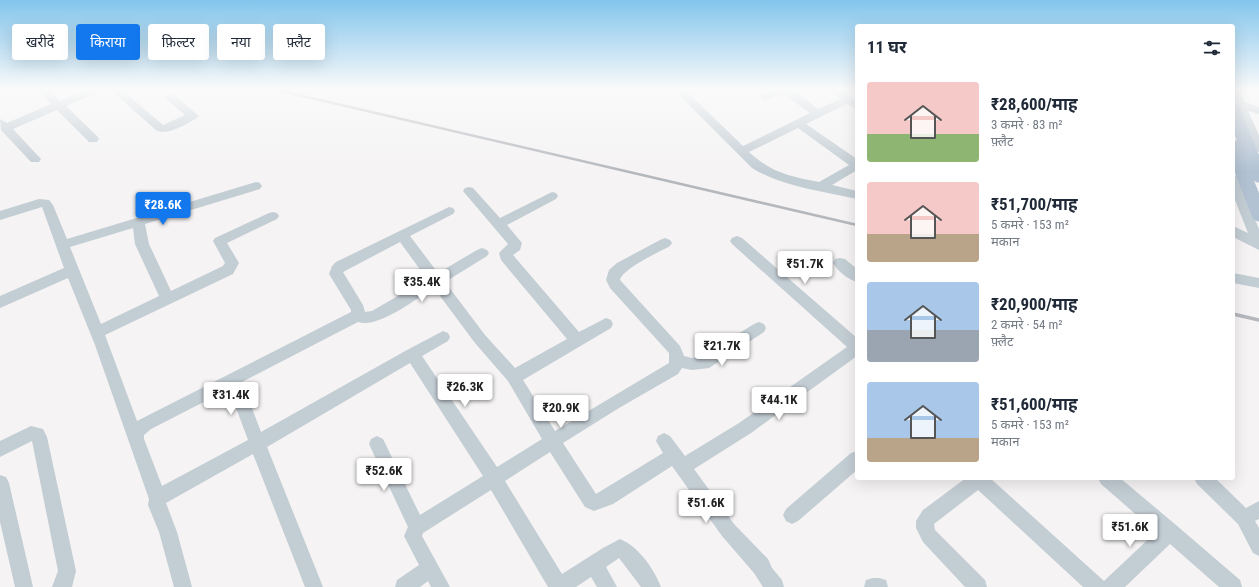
<!DOCTYPE html>
<html lang="hi">
<meta charset="utf-8">
<style>
:root{--surface:#fff;--page:#f6f6f7;--text:#1f2937;--muted:#747a83;--accent:#1377ee}
body{margin:0;font-family:"Roboto Condensed","Noto Sans Devanagari",sans-serif;background:var(--page);color:var(--text);height:100vh;display:flex;flex-direction:column;font-size:15px;white-space:nowrap}
*{box-sizing:border-box;margin:0}
p{font-size:13px;color:var(--muted)}
.icon{flex:none;width:22px;height:22px;fill:none;stroke:currentColor;stroke-width:2;stroke-linecap:round;stroke-linejoin:round}
.map{position:relative;flex:1;overflow:hidden}
.panel{position:absolute;left:855px;top:24px;width:380px;height:456px;display:flex;flex-direction:column;background:var(--surface);border-radius:4px;box-shadow:0 4px 16px #0002}
.panel>*{flex:none}
.hud{position:absolute;left:12px;top:24px;width:380px;height:36px;display:flex;gap:8px}
.price{position:absolute;translate:-50% -34px;padding:0 9px;border-radius:4px;background:#fff;color:#222;font-size:13px;line-height:26px;filter:drop-shadow(0 1px 2px #0008)}
.price::after{content:'';position:absolute;left:50%;top:24px;width:12px;height:9px;margin-left:-6px;background:inherit;clip-path:polygon(0 0,100% 0,50% 100%)}
.price.on{background:var(--accent);color:#fff}
ul{padding:0;list-style:none}
li{display:flex;align-items:center;gap:12px;height:100px;padding:0 12px}
li span{display:grid;place-items:center;flex:none;width:112px;height:80px;border-radius:4px;color:#555}
li>.icon{margin-inline-start:auto}
span .icon{width:48px;height:48px;fill:#fffc;stroke-width:1}
li b{font-size:17px}
h2{display:flex;justify-content:space-between;align-items:center;height:48px;padding:0 12px;font-size:17px}
.tag{padding:0 14px;border-radius:4px;background:var(--surface);box-shadow:0 4px 16px #0002;font-size:14px;line-height:36px}
.tag.on{background:var(--accent);color:#fff}
.map>svg:first-child{display:block}
.lines{fill:none;stroke-linecap:round;stroke-linejoin:round}
.minor{fill:#c3cdd4;fill-rule:evenodd}
.rail-far1{stroke:#b4b8bd;stroke-width:2.5}
.rail{stroke:#b4b8bd;stroke-width:3.5}
.major-bridge{stroke:#b2c2d2;stroke-width:15}
</style>
<div class="map">
<svg width="1259" height="587" viewBox="0 0 1259 587">
<rect width="100%" height="100%" fill="#f5f3f3"/>
<g class="lines">
<path class="minor" d="M 38,90 L 49,90 L 60,101 L 86,90 L 100,90 L 99,92 L 66,106 L 97,136 L 99,139 L 97,142 L 89,142 L 57,110 L 13,129 L 41,159 L 39,162 L 31,162 L 1,130 L 0,119 L 7,123 L 51,104 Z
M 111,90 L 122,90 L 163,125 L 185,115 L 166,99 L 165,97 L 166,95 L 174,95 L 199,116 L 197,118 C 186,124 170,135 157,131 Z
M 674,90 L 685,90 L 743,146 L 810,113 L 782,93 L 765,100 L 760,97 C 765,90 784,87 792,90 C 801,94 810,103 818,109 L 840,99 L 830,90 L 842,90 L 857,101 L 857,109 L 847,104 L 806,124 L 857,159 L 857,170 L 832,185 L 857,191 L 857,199 C 822,191 783,187 752,168 ZM 798,128 L 849,165 L 819,182 C 789,176 772,173 749,152 Z
M 1233,90 L 1239,90 L 1245,102 L 1259,107 L 1259,114 L 1248,111 L 1259,135 L 1259,152 L 1255,151 L 1253,148 L 1233,100 Z
M 1233,175 L 1237,176 L 1239,179 L 1259,229 L 1259,250 L 1233,237 L 1233,226 L 1248,233 L 1233,195 Z
M 256,182 L 260,183 L 262,186 L 260,189 L 145,224 L 149,244 L 171,291 L 223,266 L 225,263 L 213,241 L 215,238 L 269,213 L 273,212 L 277,213 L 279,216 L 277,219 L 227,243 L 239,263 L 233,274 L 105,335 L 137,421 L 351,312 L 351,310 L 329,274 L 332,266 L 336,262 L 449,207 L 453,208 L 455,211 L 453,214 L 410,236 L 438,273 L 477,250 L 482,248 L 487,250 L 489,253 L 487,256 L 445,282 L 485,335 L 515,368 L 567,339 L 501,260 L 499,253 L 508,244 L 463,191 L 465,188 L 469,187 L 473,188 L 500,218 L 552,192 L 556,193 L 558,196 L 556,199 L 507,225 L 522,243 L 520,250 L 513,255 L 579,332 L 606,318 L 611,320 L 613,324 L 611,328 L 523,380 L 555,431 L 669,363 L 669,353 L 610,288 L 606,280 L 609,270 L 617,263 L 660,240 L 665,238 L 670,240 L 672,243 L 670,246 C 659,252 622,269 620,280 L 680,346 L 684,356 L 692,358 L 701,357 L 754,324 L 759,322 L 764,324 L 766,328 L 764,332 L 709,368 L 692,370 L 682,368 L 678,374 L 619,408 L 563,443 L 596,494 L 663,453 L 656,441 L 658,436 L 664,433 L 670,436 L 685,456 L 739,423 L 847,347 L 732,244 L 730,241 L 732,238 L 737,236 L 742,238 L 857,338 L 857,356 L 751,433 L 694,469 L 734,524 L 768,559 L 772,568 L 782,580 L 784,587 L 763,587 L 754,573 L 722,536 L 672,466 L 613,504 L 594,511 L 585,507 L 550,452 L 505,481 L 562,574 L 603,548 L 620,539 C 639,547 654,569 661,587 L 641,587 L 619,558 L 606,567 L 617,587 L 597,587 L 591,577 L 576,587 L 548,587 L 491,490 L 423,533 L 422,536 L 450,587 L 431,587 L 428,581 L 420,587 L 395,587 L 397,580 L 419,565 L 404,536 L 408,527 L 369,444 L 371,439 L 377,436 L 383,439 L 420,515 L 483,476 L 410,363 L 267,447 L 323,587 L 305,587 L 253,454 L 166,503 L 177,532 L 192,587 L 174,587 L 159,532 L 148,505 L 149,499 L 95,345 L 68,278 L 0,308 L 0,296 L 64,268 L 42,207 L 0,220 L 0,211 L 39,199 L 49,200 L 53,205 L 67,239 ZM 133,228 L 135,244 L 159,296 L 101,324 L 70,247 ZM 400,242 L 427,279 L 372,311 L 365,312 L 363,305 L 343,272 ZM 434,288 L 475,343 L 508,381 L 542,439 L 497,467 L 422,356 L 448,341 L 450,337 L 448,333 L 443,331 L 407,350 L 261,432 L 242,382 L 358,322 C 378,329 417,298 434,288 ZM 229,389 L 248,440 L 162,486 L 144,439 L 144,435 L 151,429 Z
M 840,258 L 845,259 L 857,269 L 857,282 C 849,280 837,271 833,263 L 835,259 Z
M 1233,273 L 1259,278 L 1259,288 L 1233,283 Z
M 31,426 L 43,429 L 47,437 L 76,571 L 72,587 L 52,587 L 58,571 L 32,441 L 0,457 L 0,441 Z
M 857,451 L 857,470 L 798,521 L 792,524 L 786,521 L 783,515 L 786,509 L 851,453 Z
M 0,475 L 6,477 L 9,483 L 33,587 L 15,587 L 0,522 Z
M 966,478 L 990,478 L 1104,581 L 1156,532 L 1101,484 L 1098,478 L 1120,478 L 1176,525 L 1240,580 L 1242,587 L 1219,587 L 1170,544 L 1125,587 L 1083,587 L 978,490 L 934,524 L 935,530 L 985,580 L 987,587 L 965,587 L 923,542 L 916,528 L 916,521 L 923,510 Z
M 1194,478 L 1215,478 L 1246,508 L 1259,501 L 1259,519 L 1255,521 L 1259,528 L 1259,556 L 1253,553 L 1238,524 L 1197,484 Z
M 873,578 L 879,578 L 886,580 L 888,587 L 864,587 L 866,580 Z"/>
<path class="rail-far1" d="M 277,90 L 857,225"/>
<path class="rail" d="M 1233,314 L 1259,320"/>
<path class="major-bridge" d="M 1233,111 L 1259,175
M 1233,147 L 1259,214"/>
</g>
<linearGradient id="sky" x2="0" y2="1"><stop stop-color="#83c5ec"/><stop offset="0.52" stop-color="#fafafa"/><stop offset="1" stop-color="#fafafa" stop-opacity="0"/></linearGradient>
<rect width="1259" height="172" fill="url(#sky)"/>
</svg>
<b class="price on" style="left:163px;top:226px">₹28.6K</b>
<b class="price" style="left:805px;top:285px">₹51.7K</b>
<b class="price" style="left:422px;top:303px">₹35.4K</b>
<b class="price" style="left:722px;top:367px">₹21.7K</b>
<b class="price" style="left:465px;top:408px">₹26.3K</b>
<b class="price" style="left:231px;top:416px">₹31.4K</b>
<b class="price" style="left:779px;top:421px">₹44.1K</b>
<b class="price" style="left:561px;top:429px">₹20.9K</b>
<b class="price" style="left:384px;top:492px">₹52.6K</b>
<b class="price" style="left:706px;top:524px">₹51.6K</b>
<b class="price" style="left:1130px;top:548px">₹51.6K</b>
<div class="hud">
<a class="tag">खरीदें</a>
<a class="tag on">किराया</a>
<a class="tag">फ़िल्टर</a>
<a class="tag">नया</a>
<a class="tag">फ़्लैट</a>
</div>
<section class="panel">
<h2>11 घर<svg class="icon" aria-label="filters" viewBox="0 0 24 24"><path d="M4 7h16M4 17h16"/><circle cx="9" cy="7" r="2"/><circle cx="15" cy="17" r="2"/></svg></h2>
<ul>
<li><span style="background:linear-gradient(#f6c9c9 65%,#8fb573 0)"><svg class="icon" aria-label="home" viewBox="0 0 24 24"><path d="M3 11l9-7 9 7M6 9v11h12V9"/></svg></span><div><b>₹28,600/माह</b><p>3 कमरे · 83 m²</p><p>फ़्लैट</p></div></li>
<li><span style="background:linear-gradient(#f6c9c9 65%,#b9a48a 0)"><svg class="icon" aria-label="home" viewBox="0 0 24 24"><path d="M3 11l9-7 9 7M6 9v11h12V9"/></svg></span><div><b>₹51,700/माह</b><p>5 कमरे · 153 m²</p><p>मकान</p></div></li>
<li><span style="background:linear-gradient(#a9c7e8 60%,#9aa5b1 0)"><svg class="icon" aria-label="home" viewBox="0 0 24 24"><path d="M3 11l9-7 9 7M6 9v11h12V9"/></svg></span><div><b>₹20,900/माह</b><p>2 कमरे · 54 m²</p><p>फ़्लैट</p></div></li>
<li><span style="background:linear-gradient(#a9c7e8 70%,#b9a48a 0)"><svg class="icon" aria-label="home" viewBox="0 0 24 24"><path d="M3 11l9-7 9 7M6 9v11h12V9"/></svg></span><div><b>₹51,600/माह</b><p>5 कमरे · 153 m²</p><p>मकान</p></div></li>
</ul>
</section>
</div>
